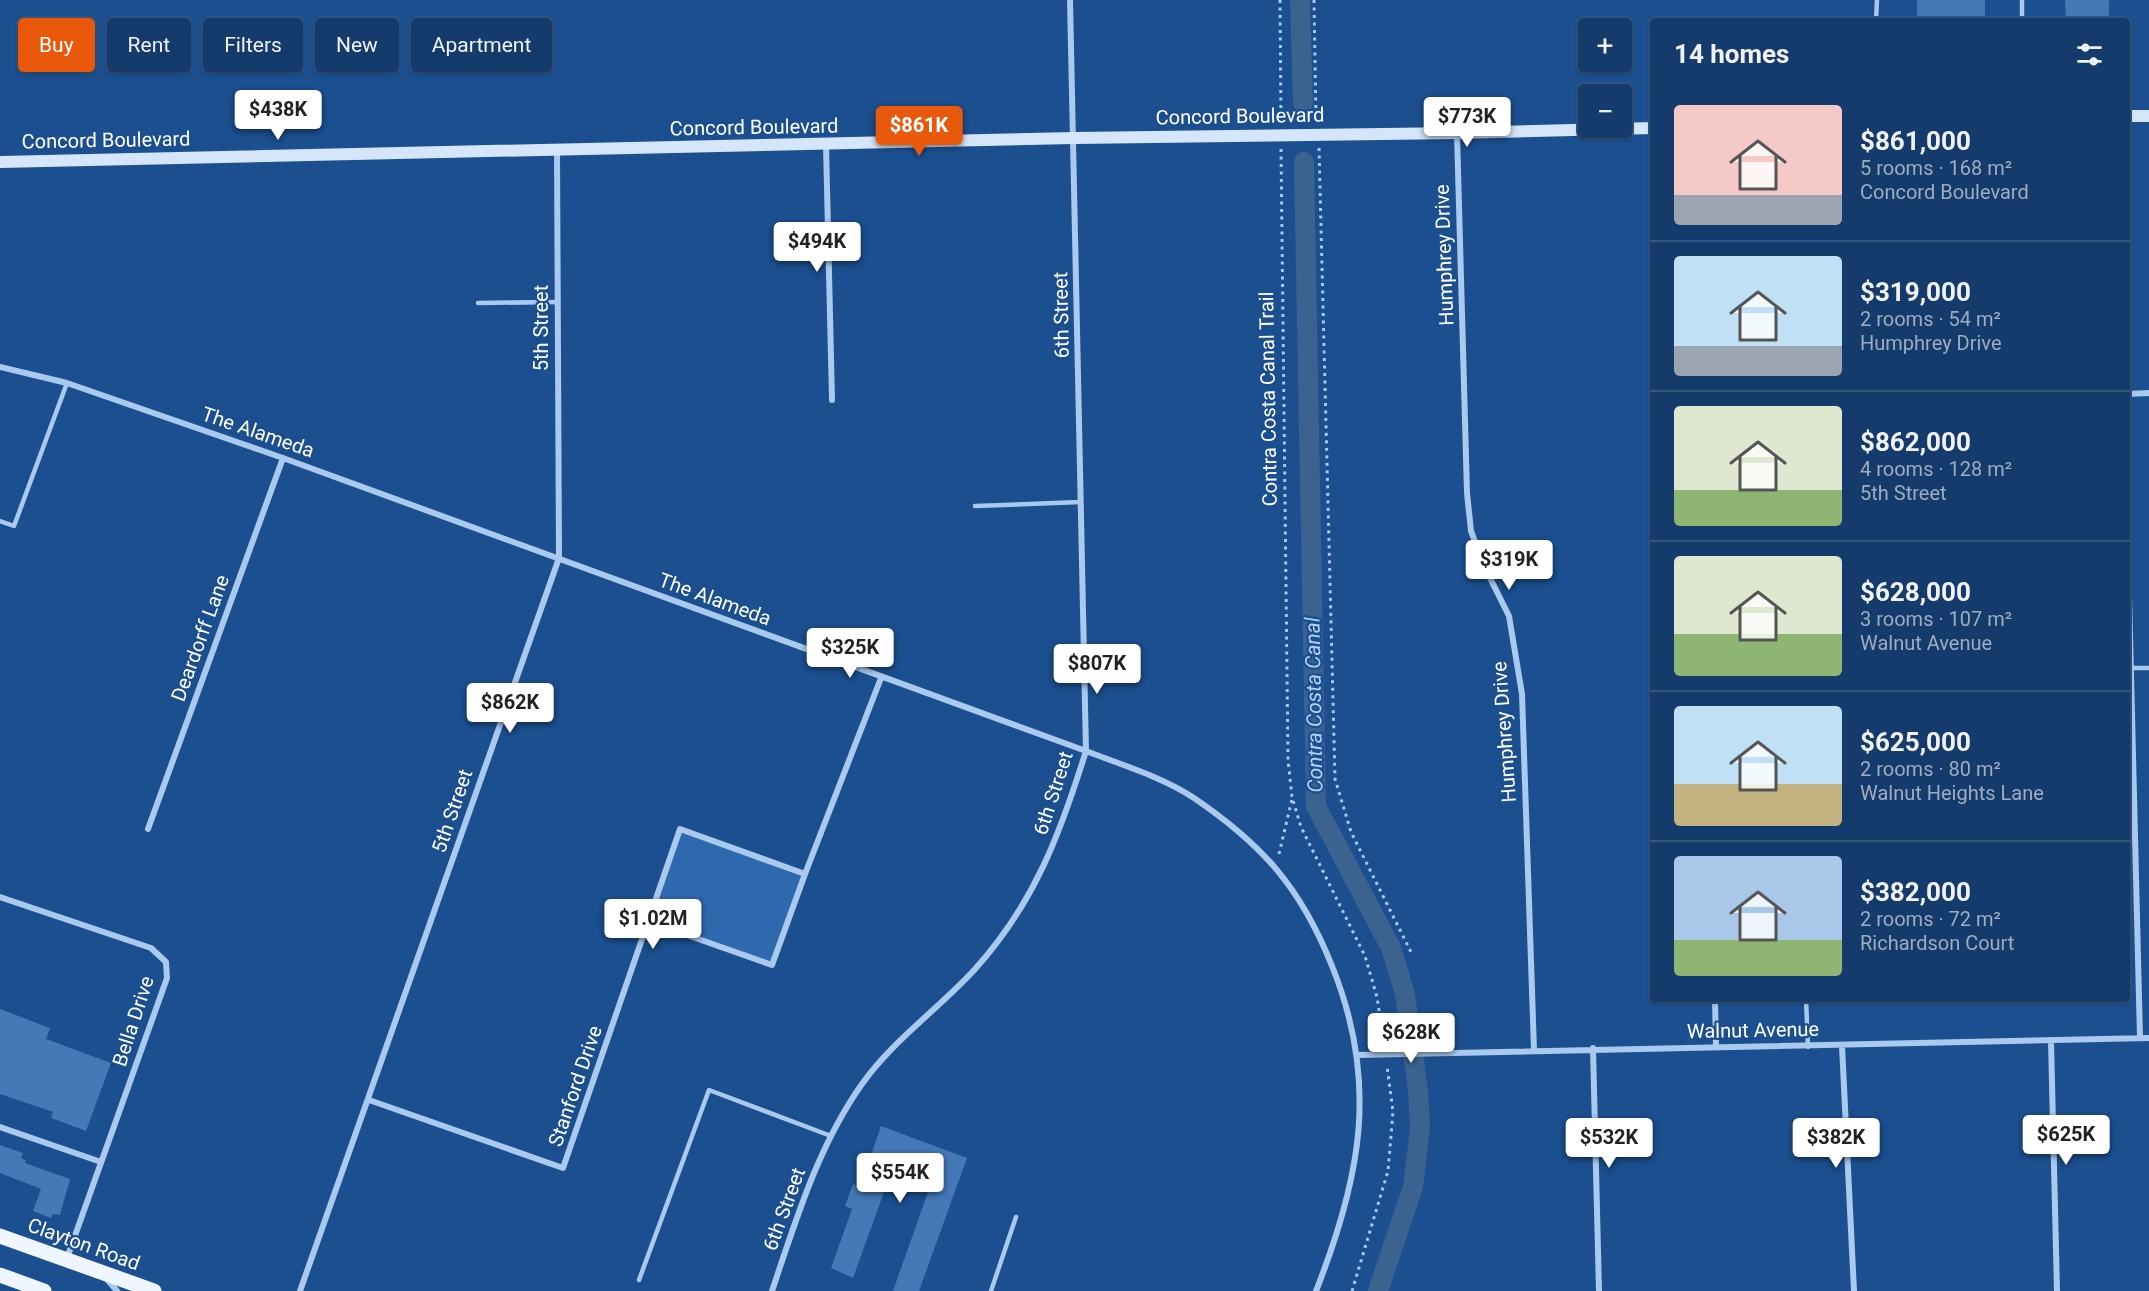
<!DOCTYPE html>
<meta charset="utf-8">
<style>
:root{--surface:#143b6b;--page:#1d4271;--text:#f1f3f6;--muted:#9dadc1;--line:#33557e;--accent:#ea580c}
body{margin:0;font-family:Roboto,sans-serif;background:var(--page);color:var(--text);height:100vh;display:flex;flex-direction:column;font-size:22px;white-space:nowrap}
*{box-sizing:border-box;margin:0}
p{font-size:20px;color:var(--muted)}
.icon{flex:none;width:33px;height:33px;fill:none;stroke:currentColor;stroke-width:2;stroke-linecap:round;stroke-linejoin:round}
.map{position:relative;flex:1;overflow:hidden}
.sheet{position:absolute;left:1650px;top:18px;width:480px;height:984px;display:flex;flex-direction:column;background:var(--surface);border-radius:6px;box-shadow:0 2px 4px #0004,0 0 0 2px var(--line)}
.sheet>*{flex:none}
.top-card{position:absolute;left:18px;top:18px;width:570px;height:54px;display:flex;gap:12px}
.fabs{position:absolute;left:1578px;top:18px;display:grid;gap:12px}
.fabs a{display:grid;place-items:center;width:54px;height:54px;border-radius:6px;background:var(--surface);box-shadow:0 2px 4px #0004,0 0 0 2px var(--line);font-size:30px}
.price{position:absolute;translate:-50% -51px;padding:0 14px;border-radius:6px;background:#fff;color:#222;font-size:20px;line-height:39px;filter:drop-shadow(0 2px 3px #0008)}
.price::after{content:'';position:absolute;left:50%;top:36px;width:18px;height:14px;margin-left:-9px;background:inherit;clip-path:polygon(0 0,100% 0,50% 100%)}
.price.active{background:var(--accent);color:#fff}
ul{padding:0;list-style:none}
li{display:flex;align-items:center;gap:18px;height:150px;padding:0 24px}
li+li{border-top:2px solid var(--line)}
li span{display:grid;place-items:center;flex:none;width:168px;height:120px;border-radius:6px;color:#555}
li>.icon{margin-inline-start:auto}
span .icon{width:72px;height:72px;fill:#fffc;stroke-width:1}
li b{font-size:26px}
h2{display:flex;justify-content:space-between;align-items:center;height:72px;padding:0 24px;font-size:26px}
.chip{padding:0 21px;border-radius:6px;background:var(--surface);box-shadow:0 2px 4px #0004,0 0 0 2px var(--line);font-size:21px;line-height:54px}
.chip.active{background:var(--accent);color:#fff}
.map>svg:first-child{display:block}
.green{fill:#2e69ad}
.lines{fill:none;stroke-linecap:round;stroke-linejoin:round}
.canal{stroke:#3c6290;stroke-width:20}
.building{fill:#4478b7}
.path{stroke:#a9c9ee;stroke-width:3;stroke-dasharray:3 4.5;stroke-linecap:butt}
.lane{stroke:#a9c9ee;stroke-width:4.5}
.street{stroke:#a9c9ee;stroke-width:6}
.secondary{stroke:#d6e6fa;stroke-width:12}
.primary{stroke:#f0f6ff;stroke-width:15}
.labels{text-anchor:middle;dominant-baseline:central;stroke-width:4.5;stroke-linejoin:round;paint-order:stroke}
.street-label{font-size:20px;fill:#fff;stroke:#1b4f8f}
.water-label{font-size:21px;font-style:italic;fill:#b5d3f5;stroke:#1b4f8f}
</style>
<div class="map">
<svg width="2149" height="1291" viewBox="0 0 2149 1291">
<rect width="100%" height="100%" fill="#1b4f8f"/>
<path class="green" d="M 680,829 L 805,874 L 772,965 L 650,922 Z"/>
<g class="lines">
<path class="canal" d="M 1300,0 L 1303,103
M 1304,162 L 1316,806 L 1391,948 L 1405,994 L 1418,1090 L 1420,1128 L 1413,1187 L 1378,1291"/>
</g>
<path class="building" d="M 1917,0 L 1985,0 L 1985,21 L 1917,21 Z
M 2065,0 L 2109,0 L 2109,20 L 2066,21 Z
M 0,1009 L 50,1028 L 46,1039 L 111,1063 L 86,1131 L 51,1118 L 53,1112 L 0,1094 Z
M 881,1126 L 967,1158 L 919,1291 L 893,1291 L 935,1172 L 896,1159 L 853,1278 L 831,1268 L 852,1209 L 845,1206 L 853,1184 L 860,1187 Z
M 0,1145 L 23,1153 L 21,1158 L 26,1160 L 25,1163 L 70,1179 L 60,1215 L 53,1214 L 51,1218 L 33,1211 L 41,1189 L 0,1173 Z"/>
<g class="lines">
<path class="path" d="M 1280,0 L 1281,121
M 1314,0 L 1316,121
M 1319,148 L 1335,779 L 1351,832 L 1412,954
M 1281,149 L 1288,760 L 1292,797 L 1301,827 L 1365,956 L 1377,997 L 1384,1044
M 1279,854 L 1292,799
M 1352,1291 L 1388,1171 L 1393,1112 L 1387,1066"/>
<path class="lane" d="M 2022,0 L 2022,21
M 1876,21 L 1877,0
M 478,303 L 558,302
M 975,506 L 1081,502
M 0,521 L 14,526 L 67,383
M 2131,668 L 2149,668
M 1806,999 L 1808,1047
M 639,1280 L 709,1090 L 831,1136
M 991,1291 L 1016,1217"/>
<path class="street" d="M 1457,134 L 1467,493 L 1471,531 L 1485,568 L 1509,616 L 1522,694 L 1534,1050
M 826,145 L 832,400
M 0,367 L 67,383 L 283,458 L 1086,751 C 1122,765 1162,777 1194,798 C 1263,845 1301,888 1332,966 C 1379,1082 1361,1177 1316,1291
M 2127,394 L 2149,393
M 2127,513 L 2140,1038
M 148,829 L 283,458
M 0,897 L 151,948 L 166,962 L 167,978 L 67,1258
M 650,922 L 772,965 L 805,874
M 1715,999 L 1716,1047
M 2051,1041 L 2057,1291
M 1842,1046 L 1854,1291
M 1593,1048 L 1599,1291
M 1358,1055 L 2149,1038
M 369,1100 L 563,1168 L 680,829 L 805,874 L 881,678
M 0,1127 L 101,1162
M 106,1278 L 117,1291
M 300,1291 L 559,558 L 557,149
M 772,1291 C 796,1220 818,1146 862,1084 C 894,1039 940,1008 976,968 C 1035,902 1060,834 1086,751 L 1070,0"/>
<path class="secondary" d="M 2127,116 L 2149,116
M 0,162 L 1074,138 L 1457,133 L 1653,128"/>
<path class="primary" d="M 0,1236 L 154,1291
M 0,1275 L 44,1291"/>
</g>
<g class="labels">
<g class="street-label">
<text transform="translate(1240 116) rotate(-1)">Concord Boulevard</text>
<text transform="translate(754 127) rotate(-1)">Concord Boulevard</text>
<text transform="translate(106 140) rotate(-1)">Concord Boulevard</text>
<text transform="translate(1444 255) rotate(-92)">Humphrey Drive</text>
<text transform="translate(1061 315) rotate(-91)">6th Street</text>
<text transform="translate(541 328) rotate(-90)">5th Street</text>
<text transform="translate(1268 399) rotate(-91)">Contra Costa Canal Trail</text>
<text transform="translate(258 432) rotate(19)">The Alameda</text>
<text transform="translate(715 599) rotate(20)">The Alameda</text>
<text transform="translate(200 638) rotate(-70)">Deardorff Lane</text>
<text transform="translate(1504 732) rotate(-94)">Humphrey Drive</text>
<text transform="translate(1053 793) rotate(-72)">6th Street</text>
<text transform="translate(452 811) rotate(-71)">5th Street</text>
<text transform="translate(133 1021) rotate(-72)">Bella Drive</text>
<text transform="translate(1753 1030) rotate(-1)">Walnut Avenue</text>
<text transform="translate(575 1086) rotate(-71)">Stanford Drive</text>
<text transform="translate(784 1209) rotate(-70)">6th Street</text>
<text transform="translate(84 1244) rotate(20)">Clayton Road</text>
</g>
<g class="water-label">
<text transform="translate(1314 705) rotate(-91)">Contra Costa Canal</text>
</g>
</g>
</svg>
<div class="fabs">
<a>+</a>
<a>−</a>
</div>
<b class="price" style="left:278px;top:141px">$438K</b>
<b class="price" style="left:1467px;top:148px">$773K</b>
<b class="price active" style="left:919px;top:157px">$861K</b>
<b class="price" style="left:817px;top:273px">$494K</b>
<b class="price" style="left:1509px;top:591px">$319K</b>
<b class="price" style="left:850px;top:679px">$325K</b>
<b class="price" style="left:1097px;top:695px">$807K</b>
<b class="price" style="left:510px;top:734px">$862K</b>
<b class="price" style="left:653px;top:950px">$1.02M</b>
<b class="price" style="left:1411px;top:1064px">$628K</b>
<b class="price" style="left:2066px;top:1166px">$625K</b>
<b class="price" style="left:1609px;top:1169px">$532K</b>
<b class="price" style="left:1836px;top:1169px">$382K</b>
<b class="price" style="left:900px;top:1204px">$554K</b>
<div class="top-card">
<a class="chip active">Buy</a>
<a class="chip">Rent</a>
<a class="chip">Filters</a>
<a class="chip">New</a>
<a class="chip">Apartment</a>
</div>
<section class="sheet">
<h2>14 homes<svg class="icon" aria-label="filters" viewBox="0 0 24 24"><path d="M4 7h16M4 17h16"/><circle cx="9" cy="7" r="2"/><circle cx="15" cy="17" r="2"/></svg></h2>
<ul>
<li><span style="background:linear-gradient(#f6c9c9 75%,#9aa5b1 0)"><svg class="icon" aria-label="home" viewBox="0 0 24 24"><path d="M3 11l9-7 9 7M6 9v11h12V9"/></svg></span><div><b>$861,000</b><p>5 rooms · 168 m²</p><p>Concord Boulevard</p></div></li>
<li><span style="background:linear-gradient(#bfe0f5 75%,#9aa5b1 0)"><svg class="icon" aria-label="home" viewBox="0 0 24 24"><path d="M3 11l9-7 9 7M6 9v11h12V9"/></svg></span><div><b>$319,000</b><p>2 rooms · 54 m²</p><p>Humphrey Drive</p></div></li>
<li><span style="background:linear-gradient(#dfe7d0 70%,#8fb573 0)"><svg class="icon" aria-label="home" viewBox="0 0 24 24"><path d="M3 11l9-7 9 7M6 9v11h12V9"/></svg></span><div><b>$862,000</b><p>4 rooms · 128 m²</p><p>5th Street</p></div></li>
<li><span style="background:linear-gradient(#dfe7d0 65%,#8fb573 0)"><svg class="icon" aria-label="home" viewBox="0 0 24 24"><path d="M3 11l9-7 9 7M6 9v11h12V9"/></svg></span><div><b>$628,000</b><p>3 rooms · 107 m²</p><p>Walnut Avenue</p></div></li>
<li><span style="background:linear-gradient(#bfe0f5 65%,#c2b280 0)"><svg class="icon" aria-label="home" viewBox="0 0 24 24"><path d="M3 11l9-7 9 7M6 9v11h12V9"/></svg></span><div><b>$625,000</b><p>2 rooms · 80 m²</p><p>Walnut Heights Lane</p></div></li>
<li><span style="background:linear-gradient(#a9c7e8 70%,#8fb573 0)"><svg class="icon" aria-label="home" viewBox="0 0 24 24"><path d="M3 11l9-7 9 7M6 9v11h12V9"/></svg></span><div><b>$382,000</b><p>2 rooms · 72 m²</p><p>Richardson Court</p></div></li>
</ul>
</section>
</div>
